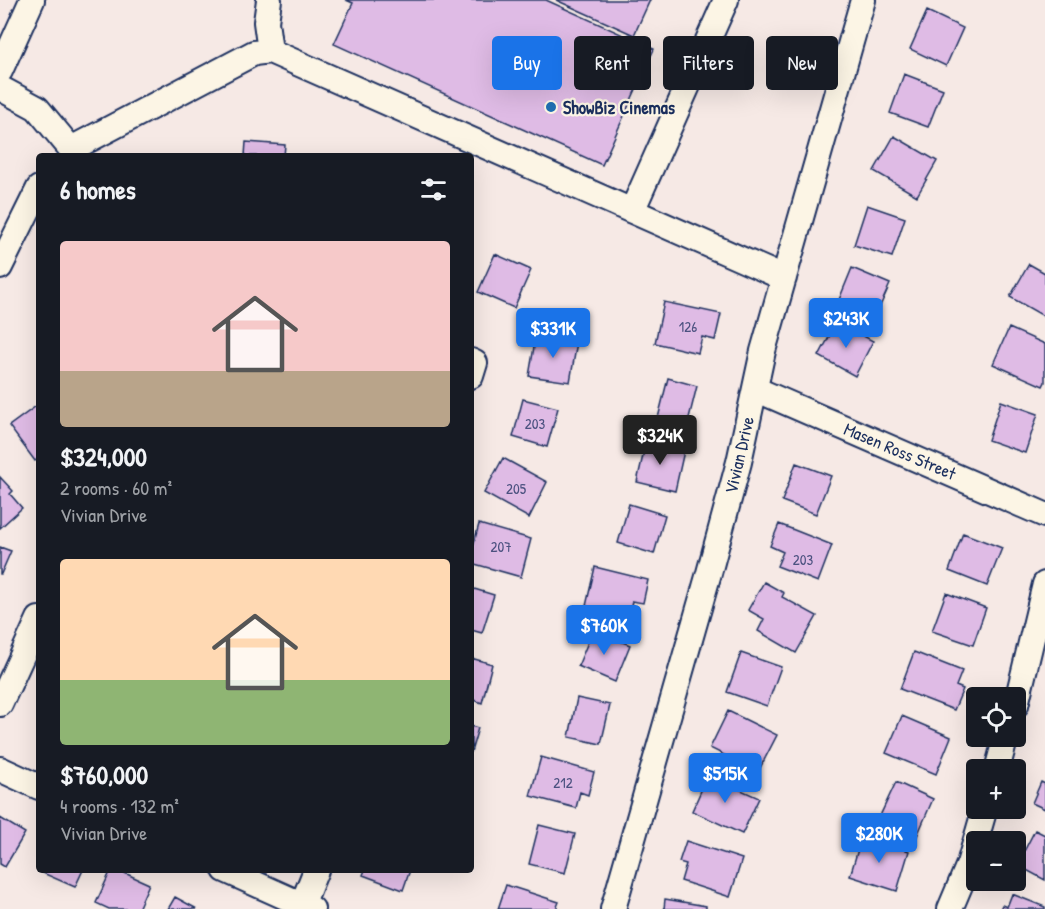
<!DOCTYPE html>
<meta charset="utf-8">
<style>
:root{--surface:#171b24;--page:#20242c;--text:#f1f3f6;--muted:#9ea1a6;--accent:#1a73e8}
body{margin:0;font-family:"Patrick Hand",sans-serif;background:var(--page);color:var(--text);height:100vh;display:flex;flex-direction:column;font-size:22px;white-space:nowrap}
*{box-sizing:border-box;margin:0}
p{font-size:20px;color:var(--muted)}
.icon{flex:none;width:33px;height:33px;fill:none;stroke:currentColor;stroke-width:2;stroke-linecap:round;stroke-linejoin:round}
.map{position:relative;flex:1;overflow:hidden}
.drawer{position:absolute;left:36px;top:153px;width:438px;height:720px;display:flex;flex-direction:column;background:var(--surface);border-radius:6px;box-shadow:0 6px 24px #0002}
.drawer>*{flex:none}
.banner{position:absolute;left:492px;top:36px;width:462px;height:54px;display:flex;gap:12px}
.controls{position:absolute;left:966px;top:687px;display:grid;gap:12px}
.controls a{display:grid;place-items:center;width:60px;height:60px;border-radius:6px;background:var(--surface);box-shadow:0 6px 24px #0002;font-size:30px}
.price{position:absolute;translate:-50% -51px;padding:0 14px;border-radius:6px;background:var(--accent);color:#fff;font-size:20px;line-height:39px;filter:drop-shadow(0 2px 3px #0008)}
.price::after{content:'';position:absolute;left:50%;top:36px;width:18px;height:14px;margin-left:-9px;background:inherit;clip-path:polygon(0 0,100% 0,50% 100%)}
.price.selected{background:#222;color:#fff}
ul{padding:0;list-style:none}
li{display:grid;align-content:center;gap:12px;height:318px;padding:0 24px}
li span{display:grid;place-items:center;height:186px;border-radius:6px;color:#555}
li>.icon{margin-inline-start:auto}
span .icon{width:108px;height:108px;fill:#fffc;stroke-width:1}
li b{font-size:26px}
h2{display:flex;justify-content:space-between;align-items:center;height:72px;padding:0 24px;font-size:26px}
.tag{padding:0 21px;border-radius:6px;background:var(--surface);box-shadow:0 6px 24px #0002;font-size:21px;line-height:54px}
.tag.selected{background:var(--accent);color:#fff}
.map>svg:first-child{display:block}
.building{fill:#dfbbe5;stroke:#1b2f5e;stroke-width:1.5}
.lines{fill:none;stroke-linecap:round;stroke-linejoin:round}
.minor-casing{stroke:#1b2f5e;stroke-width:28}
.minor{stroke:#fcf5e5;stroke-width:24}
.poi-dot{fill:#1f6fb2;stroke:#fcf5e5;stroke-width:2}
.labels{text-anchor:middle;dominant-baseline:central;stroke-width:4.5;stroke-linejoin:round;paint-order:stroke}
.number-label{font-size:15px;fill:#4c5280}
.poi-label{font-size:18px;font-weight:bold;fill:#1b2f5e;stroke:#fcf5e5;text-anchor:start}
.street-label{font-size:18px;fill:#1b2f5e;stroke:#fcf5e5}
</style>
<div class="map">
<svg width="1045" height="909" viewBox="0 0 1045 909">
<rect width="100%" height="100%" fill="#f6e9e5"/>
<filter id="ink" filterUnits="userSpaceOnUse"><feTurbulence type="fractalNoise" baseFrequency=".0167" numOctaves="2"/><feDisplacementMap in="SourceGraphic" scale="12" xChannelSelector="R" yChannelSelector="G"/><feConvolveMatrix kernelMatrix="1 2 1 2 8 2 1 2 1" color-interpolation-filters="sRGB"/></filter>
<g filter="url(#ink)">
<path class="building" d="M 346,0 L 546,0 L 654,49 L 602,165 L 334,44 L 353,3 Z
M 556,0 L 650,0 L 634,35 Z
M 927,11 L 963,28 L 946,66 L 910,49 Z
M 904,74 L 943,89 L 928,127 L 890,113 Z
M 894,136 L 937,161 L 917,196 L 874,171 Z
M 246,142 L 285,145 L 284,156 L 245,156 Z
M 867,205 L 905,218 L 892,257 L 854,245 Z
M 495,254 L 531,270 L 514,308 L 478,292 Z
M 1029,264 L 1045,273 L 1045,317 L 1010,297 Z
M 852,268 L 890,284 L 873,322 L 836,307 Z
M 664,302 L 721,314 L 715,340 L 702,337 L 698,353 L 655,343 Z
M 837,322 L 873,341 L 855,376 L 819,356 Z
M 1009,328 L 1045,344 L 1045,382 L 1043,386 L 993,364 Z
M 536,335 L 577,342 L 570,382 L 529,376 Z
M 668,378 L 697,386 L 687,426 L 658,418 Z
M 523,399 L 558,408 L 547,447 L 513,437 Z
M 1001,401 L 1038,414 L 1025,453 L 988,440 Z
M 39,404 L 39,458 L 35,461 L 9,426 Z
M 646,442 L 684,451 L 675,491 L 637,482 Z
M 503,458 L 547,482 L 529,518 L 484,493 Z
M 796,463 L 831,476 L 816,514 L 782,501 Z
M 0,477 L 13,491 L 10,494 L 22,508 L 0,528 Z
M 629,504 L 665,515 L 654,554 L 618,543 Z
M 479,524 L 531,539 L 521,577 L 471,563 L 471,554 Z
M 779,524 L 832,545 L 818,582 L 777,566 L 783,552 L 770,546 Z
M 963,533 L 1002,548 L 987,586 L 949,571 Z
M 0,547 L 11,551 L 1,574 L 0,574 Z
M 595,567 L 648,580 L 643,603 L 632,601 L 629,616 L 586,606 Z
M 764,582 L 784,593 L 782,597 L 817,616 L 796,653 L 758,631 L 764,619 L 748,610 Z
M 471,588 L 494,595 L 482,633 L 471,630 Z
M 946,593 L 986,608 L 973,645 L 932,631 Z
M 593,630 L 630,645 L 615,682 L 578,666 Z
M 914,652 L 962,671 L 956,686 L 963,689 L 954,710 L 900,689 Z
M 741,653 L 781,667 L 767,706 L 727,692 Z
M 471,658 L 492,664 L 482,703 L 471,699 Z
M 577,698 L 610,705 L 601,744 L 569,737 Z
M 728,711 L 777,735 L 758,772 L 710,748 Z
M 902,716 L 951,737 L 936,774 L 886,753 Z
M 471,726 L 478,728 L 471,752 Z
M 541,757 L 594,772 L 588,795 L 580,792 L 576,808 L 530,796 Z
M 708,775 L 759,798 L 742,834 L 692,811 Z
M 896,782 L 933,799 L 917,836 L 879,818 Z
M 1041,782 L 1045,784 L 1045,809 L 1032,803 Z
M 0,818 L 25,833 L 5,867 L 0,864 Z
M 539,825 L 575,834 L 565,873 L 529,864 Z
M 1035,830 L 1045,835 L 1045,880 L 1017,865 Z
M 862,836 L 909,851 L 897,891 L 850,876 Z
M 686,841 L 742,859 L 730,897 L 681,881 L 686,864 L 679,862 Z
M 39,869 L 39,870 L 83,870 L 75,887 L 38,871 Z
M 111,870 L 118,870 L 149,884 L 138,909 L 109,909 L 96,903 Z
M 365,870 L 410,870 L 403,890 L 363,875 Z
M 506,885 L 559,902 L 556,909 L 498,909 Z
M 1012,894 L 1045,907 L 1045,909 L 1000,909 L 1002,905 L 1007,907 Z
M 175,897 L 197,909 L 168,909 Z
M 665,899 L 706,906 L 706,909 L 664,909 Z"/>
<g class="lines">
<g class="minor-casing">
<path id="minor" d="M 269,0 L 266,22 L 270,51
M 0,71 L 32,0
M 0,88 L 37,108 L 71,149 L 254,53 L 270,51 L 784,278
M 632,211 L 726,0
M 0,267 L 39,188
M 471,361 L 475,363 L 471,376
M 755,389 L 1045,515
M 0,704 L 39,619
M 1016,705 L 1045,584
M 0,769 L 39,787
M 997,770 L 1006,736
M 225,870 L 312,909
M 302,905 L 316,870
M 613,909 L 709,573 L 739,462 L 763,351 L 863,0
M 950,909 L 969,864 L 985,808"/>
</g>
<use href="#minor" class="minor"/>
</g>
</g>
<circle class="poi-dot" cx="551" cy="107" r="6"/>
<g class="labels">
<g class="number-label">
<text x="688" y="326">126</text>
<text x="535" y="423">203</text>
<text x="516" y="488">205</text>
<text x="501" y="546">207</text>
<text x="803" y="559">203</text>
<text x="563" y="782">212</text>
</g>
<g class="poi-label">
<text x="563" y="107">ShowBiz Cinemas</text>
</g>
<g class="street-label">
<text transform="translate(900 451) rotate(23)">Masen Ross Street</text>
<text transform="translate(739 455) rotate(-77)">Vivian Drive</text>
</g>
</g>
</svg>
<div class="controls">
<a><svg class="icon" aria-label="locate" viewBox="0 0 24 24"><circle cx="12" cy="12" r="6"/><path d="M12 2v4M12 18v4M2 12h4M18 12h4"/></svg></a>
<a>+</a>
<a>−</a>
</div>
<b class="price" style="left:846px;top:349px">$243K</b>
<b class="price" style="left:553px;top:359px">$331K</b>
<b class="price selected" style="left:660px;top:466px">$324K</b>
<b class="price" style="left:604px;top:656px">$760K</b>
<b class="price" style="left:725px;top:804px">$515K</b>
<b class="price" style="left:879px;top:864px">$280K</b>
<div class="banner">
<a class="tag selected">Buy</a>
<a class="tag">Rent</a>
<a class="tag">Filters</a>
<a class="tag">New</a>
</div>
<section class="drawer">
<h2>6 homes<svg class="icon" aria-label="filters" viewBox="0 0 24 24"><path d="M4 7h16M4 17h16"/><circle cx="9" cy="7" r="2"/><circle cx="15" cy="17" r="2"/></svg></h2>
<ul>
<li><span style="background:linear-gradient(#f6c9c9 70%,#b9a48a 0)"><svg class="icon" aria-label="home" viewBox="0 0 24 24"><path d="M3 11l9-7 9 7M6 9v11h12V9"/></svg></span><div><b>$324,000</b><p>2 rooms · 60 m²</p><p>Vivian Drive</p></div></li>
<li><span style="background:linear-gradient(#ffd9b3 65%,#8fb573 0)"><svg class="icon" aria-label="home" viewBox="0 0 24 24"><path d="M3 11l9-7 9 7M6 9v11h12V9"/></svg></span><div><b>$760,000</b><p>4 rooms · 132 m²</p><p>Vivian Drive</p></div></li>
</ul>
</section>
</div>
